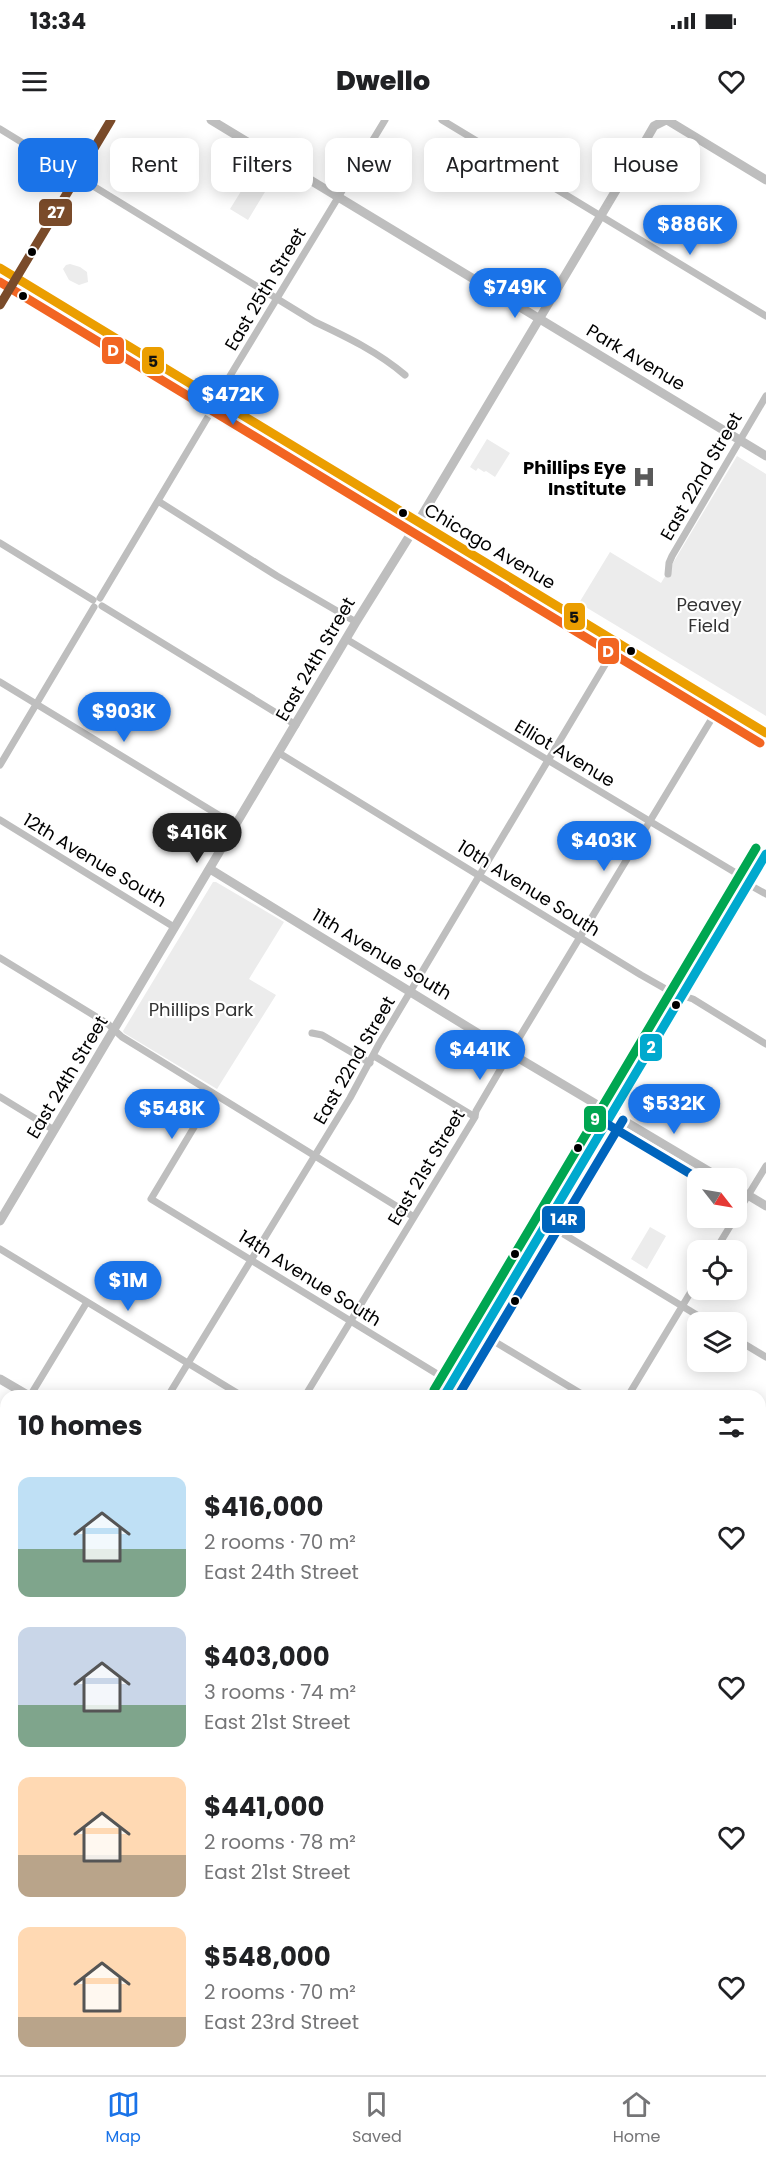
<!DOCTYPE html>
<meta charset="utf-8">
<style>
:root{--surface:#fff;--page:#f2f2f2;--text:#202124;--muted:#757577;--line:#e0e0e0;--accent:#1a73e8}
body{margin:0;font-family:Poppins,sans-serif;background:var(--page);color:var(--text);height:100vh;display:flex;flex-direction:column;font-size:22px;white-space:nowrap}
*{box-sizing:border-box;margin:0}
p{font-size:20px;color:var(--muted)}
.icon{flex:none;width:33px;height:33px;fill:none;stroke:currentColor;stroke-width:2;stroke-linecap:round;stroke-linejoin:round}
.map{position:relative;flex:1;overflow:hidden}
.sheet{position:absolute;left:0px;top:1270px;width:766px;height:686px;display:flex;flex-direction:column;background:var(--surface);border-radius:18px 18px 0 0;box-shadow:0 3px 15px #0003}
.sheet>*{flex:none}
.hud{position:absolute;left:18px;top:18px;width:730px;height:54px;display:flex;gap:12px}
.needle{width:39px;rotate:121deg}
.fabs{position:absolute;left:687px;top:1048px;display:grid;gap:12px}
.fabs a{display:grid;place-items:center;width:60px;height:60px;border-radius:12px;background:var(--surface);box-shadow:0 3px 15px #0003;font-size:30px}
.price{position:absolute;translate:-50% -51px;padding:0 14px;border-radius:21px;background:var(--accent);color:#fff;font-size:20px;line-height:39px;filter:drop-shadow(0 2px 3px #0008)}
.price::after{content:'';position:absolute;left:50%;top:36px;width:18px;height:14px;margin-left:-9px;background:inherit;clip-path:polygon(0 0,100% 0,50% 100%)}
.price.selected{background:#222;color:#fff}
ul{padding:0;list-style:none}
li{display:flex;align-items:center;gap:18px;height:150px;padding:0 18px}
li span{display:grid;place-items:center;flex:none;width:168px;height:120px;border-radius:12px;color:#555}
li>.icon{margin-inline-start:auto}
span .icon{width:72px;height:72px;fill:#fffc;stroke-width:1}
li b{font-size:26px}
h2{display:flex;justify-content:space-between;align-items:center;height:72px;padding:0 18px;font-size:26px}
.tag{padding:0 21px;border-radius:12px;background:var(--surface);box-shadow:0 3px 15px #0003;font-size:21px;line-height:54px}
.tag.selected{background:var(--accent);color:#fff}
.status{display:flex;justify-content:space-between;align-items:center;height:42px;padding:0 30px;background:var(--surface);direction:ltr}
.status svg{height:16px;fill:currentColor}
header{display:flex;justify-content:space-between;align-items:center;height:78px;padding:0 18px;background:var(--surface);font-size:27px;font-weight:800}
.tab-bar{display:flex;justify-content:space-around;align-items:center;height:84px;border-top:2px solid var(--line);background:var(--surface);font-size:16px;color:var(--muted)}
.tab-bar a{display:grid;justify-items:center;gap:3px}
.tab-bar .selected{color:var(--accent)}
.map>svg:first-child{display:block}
.green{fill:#ececec}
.water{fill:#bfbfbf}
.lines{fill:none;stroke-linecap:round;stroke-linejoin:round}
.motorway-casing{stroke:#dbdbdb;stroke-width:15}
.minor{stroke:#bebebe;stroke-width:7}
.tertiary{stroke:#bebebe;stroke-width:9}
.secondary{stroke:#b8b8b8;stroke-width:10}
.motorway{stroke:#bebebe;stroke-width:12}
.bus-1-casing{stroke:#fff;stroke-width:14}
.bus-2-casing{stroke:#fff;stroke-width:14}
.bus-3-casing{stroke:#fff;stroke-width:14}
.bus-4-casing{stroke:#fff;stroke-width:14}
.bus-5-casing{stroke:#fff;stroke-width:14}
.bus-6-casing{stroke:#fff;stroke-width:14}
.bus-1{stroke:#00a9ce;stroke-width:9}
.bus-2{stroke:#eb9e00;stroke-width:9}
.bus-3{stroke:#f26522;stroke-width:9}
.bus-4{stroke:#0065bd;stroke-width:9}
.bus-5{stroke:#00a651;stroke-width:9}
.bus-6{stroke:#7a4b2a;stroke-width:9}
.bus-dot{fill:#000;stroke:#fff;stroke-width:2}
.labels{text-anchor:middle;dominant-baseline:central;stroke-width:4.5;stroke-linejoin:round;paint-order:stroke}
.street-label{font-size:18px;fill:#000;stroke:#fff}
.poi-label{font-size:18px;font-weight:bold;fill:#000;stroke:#fff;text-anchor:end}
.park-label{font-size:18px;fill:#333;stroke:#fff}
.line-badge{stroke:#fff;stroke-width:2}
.badge-label{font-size:16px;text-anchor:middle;font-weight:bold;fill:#fff}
.pale-badge-label{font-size:16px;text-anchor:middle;font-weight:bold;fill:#111}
</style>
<div class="status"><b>13:34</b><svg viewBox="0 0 49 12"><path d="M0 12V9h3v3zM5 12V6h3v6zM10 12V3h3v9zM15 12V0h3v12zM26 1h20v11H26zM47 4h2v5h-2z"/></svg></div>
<header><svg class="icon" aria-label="menu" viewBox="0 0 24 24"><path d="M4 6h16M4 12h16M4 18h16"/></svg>Dwello<svg class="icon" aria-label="heart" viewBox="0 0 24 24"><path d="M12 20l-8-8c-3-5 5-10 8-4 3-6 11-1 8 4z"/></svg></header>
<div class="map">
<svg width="766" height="1955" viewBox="0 0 766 1955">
<rect width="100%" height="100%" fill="#fff"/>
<path class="green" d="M 256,47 L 274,57 L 248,100 L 230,89 Z
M 70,144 L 80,147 L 87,152 L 88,162 L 79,165 L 69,160 L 63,149 L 66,145 Z
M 487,319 L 510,333 L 495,357 L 486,351 L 484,352 L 478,348 L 476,351 L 470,347 Z
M 737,336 L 766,354 L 766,596 L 579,483 L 610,432 L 661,463 Z
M 213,762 L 216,762 L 284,802 L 249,859 L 276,875 L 217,969 L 124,913 L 123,911 Z
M 650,1107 L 666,1116 L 647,1149 L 631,1139 Z
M 761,1760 L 766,1761 L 766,1836 L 761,1837 Z"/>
<path class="water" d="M 294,1950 L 385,1950 L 391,1951 L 386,1955 L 302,1955 Z"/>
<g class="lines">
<g class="motorway-casing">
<path id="motorway" d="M 760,1429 L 766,1419
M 760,1493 L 766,1479
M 760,1516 L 766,1504
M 760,1577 L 766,1567
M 760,1600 L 766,1597
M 760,1652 L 766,1650
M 0,1670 L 6,1669
M 760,1685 L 766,1685
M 0,1687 L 6,1687
M 0,1712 L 6,1712
M 760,1715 L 766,1715
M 760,1738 L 766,1739
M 760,1755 L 766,1755
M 760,1842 L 766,1841
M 520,1955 L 524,1950
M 560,1955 L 565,1950
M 587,1955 L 591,1950
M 610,1955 L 615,1950"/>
</g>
<path class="minor" d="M 442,0 L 766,196
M 0,9 L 315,202 C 347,217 378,232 405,255
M 158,381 L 277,456 L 356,502
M 0,423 L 93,480
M 668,454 L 669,443 L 672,436 L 766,276
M 100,478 L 212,290 L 216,279 L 385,0
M 102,486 L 296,605
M 346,519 L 741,756 L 748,764 L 766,774
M 0,562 L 235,705
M 279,633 L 641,855 L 671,872 L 693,879 L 766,924
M 0,645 L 94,487
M 0,700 L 174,807
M 0,838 L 108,904 L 122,917 L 414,1097
M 312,913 L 322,915 L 370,943
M 374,936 L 475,997
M 214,974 L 151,1079 L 452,1263
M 0,977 L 54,1010
M 736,1095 L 766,1046
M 547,1104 L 710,1203
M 0,1129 L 242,1276
M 715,1131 L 735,1098
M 482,1214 L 585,1276
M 736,1219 L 766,1237
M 30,1276 L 87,1182
M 168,1276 L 350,978 L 379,924 L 618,523
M 305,1276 L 475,997 L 476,991 L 510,933 L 720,585
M 628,1276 L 698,1160
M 760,1367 L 766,1358
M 0,1394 L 6,1398
M 0,1532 L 6,1536
M 0,1559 L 6,1549
M 0,1809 L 6,1813
M 238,1950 L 246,1955
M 64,1955 L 67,1950"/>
<path class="tertiary" d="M 211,0 L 766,336
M 667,0 L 766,60
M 0,148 L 132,227
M 0,185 L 111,0
M 137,230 L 766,613
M 210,749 L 510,933 L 722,1059
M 736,1068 L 766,1086
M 0,1101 L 356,502 L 412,412 L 643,25 L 654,6 L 666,0
M 0,1259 L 29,1276
M 0,1742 L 6,1742"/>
<path class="secondary" d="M 444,1276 L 766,734
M 5,1955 L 7,1950
M 30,1955 L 33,1950"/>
<use href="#motorway" class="motorway"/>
<g class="bus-1-casing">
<path id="bus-1" d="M 444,1276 L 766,734"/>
</g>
<g class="bus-2-casing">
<path id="bus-2" d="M 0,148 L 766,613"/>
</g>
<g class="bus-3-casing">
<path id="bus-3" d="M 0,162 L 760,623"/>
</g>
<g class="bus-4-casing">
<path id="bus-4" d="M 607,1004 L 699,1059
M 458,1276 L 623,1000"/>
</g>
<g class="bus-5-casing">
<path id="bus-5" d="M 434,1270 L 756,728"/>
</g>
<g class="bus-6-casing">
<path id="bus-6" d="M 0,185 L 111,0"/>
</g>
<use href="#bus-1" class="bus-1"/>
<use href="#bus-2" class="bus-2"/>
<use href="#bus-3" class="bus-3"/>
<use href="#bus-4" class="bus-4"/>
<use href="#bus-5" class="bus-5"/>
<use href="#bus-6" class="bus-6"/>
</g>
<defs>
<g id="hospital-bare" transform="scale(1.8)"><path d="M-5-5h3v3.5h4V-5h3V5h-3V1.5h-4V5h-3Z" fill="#595959" stroke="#fff" stroke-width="2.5" paint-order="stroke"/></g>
</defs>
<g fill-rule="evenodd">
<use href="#hospital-bare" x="644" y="357"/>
</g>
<g class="bus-dot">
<circle cx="32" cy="132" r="5"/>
<circle cx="23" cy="176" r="5"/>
<circle cx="403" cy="393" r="5"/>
<circle cx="631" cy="531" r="5"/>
<circle cx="676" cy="885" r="5"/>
<circle cx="578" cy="1028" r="5"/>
<circle cx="515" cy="1134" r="5"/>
<circle cx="515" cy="1181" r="5"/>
</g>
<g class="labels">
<g class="street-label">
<text transform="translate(265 169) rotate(-59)">East 25th Street</text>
<text transform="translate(636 237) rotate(31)">Park Avenue</text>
<text transform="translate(701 356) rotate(-60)">East 22nd Street</text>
<text transform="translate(490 426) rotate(31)">Chicago Avenue</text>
<text transform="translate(315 539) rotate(-60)">East 24th Street</text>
<text transform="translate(565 633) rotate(31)">Elliot Avenue</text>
<text transform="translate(95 740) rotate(31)">12th Avenue South</text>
<text transform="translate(529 768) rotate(32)">10th Avenue South</text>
<text transform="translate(382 834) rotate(31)">11th Avenue South</text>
<text transform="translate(354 940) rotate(-60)">East 22nd Street</text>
<text transform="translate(67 957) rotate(-59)">East 24th Street</text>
<text transform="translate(426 1047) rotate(-59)">East 21st Street</text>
<text transform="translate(310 1158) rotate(32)">14th Avenue South</text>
</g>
<g class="poi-label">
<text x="626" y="347">Phillips Eye<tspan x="626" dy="21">Institute</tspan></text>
</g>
<g class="park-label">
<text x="709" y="484">Peavey<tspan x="709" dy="21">Field</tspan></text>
<text x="201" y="889">Phillips Park</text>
</g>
</g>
<g class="line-badge">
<rect x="38" y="78" width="35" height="29" rx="6" fill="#7a4b2a"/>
<rect x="101" y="216" width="24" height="29" rx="6" fill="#f26522"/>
<rect x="141" y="226" width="24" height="29" rx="6" fill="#eb9e00"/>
<rect x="563" y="482" width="23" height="29" rx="6" fill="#eb9e00"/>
<rect x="597" y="517" width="23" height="28" rx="6" fill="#f26522"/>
<rect x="639" y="913" width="24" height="29" rx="6" fill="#00a9ce"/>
<rect x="583" y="985" width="24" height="28" rx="6" fill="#00a651"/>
<rect x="541" y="1085" width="45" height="29" rx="6" fill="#0065bd"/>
</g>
<g class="badge-label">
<text x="56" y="98">27</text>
<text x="113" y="236">D</text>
<text x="608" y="537">D</text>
<text x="651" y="933">2</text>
<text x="595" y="1005">9</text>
<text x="564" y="1105">14R</text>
</g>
<g class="pale-badge-label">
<text x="153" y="247">5</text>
<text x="574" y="503">5</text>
</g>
</svg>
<div class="fabs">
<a><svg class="needle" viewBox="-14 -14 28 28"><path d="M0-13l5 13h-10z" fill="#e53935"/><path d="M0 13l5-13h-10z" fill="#757577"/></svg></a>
<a><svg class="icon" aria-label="locate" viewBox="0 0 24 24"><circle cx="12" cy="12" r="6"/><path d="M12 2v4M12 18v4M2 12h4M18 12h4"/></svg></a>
<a><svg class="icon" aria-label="layers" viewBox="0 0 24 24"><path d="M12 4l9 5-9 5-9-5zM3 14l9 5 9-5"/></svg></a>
</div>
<b class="price" style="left:690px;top:136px">$886K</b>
<b class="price" style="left:515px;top:199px">$749K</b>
<b class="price" style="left:233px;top:306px">$472K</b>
<b class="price" style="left:124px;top:623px">$903K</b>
<b class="price selected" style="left:197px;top:744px">$416K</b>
<b class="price" style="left:604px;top:752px">$403K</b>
<b class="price" style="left:480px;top:961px">$441K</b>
<b class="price" style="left:674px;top:1015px">$532K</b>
<b class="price" style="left:172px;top:1020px">$548K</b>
<b class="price" style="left:128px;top:1192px">$1M</b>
<div class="hud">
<a class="tag selected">Buy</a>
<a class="tag">Rent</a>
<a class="tag">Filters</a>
<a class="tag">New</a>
<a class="tag">Apartment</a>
<a class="tag">House</a>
</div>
<section class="sheet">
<h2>10 homes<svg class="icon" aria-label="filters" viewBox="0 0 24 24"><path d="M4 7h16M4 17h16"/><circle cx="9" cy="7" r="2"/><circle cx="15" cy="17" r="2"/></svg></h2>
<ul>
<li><span style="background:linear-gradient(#bfe0f5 60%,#7fa58c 0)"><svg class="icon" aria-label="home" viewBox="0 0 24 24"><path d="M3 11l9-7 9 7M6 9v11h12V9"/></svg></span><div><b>$416,000</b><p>2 rooms · 70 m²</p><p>East 24th Street</p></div><svg class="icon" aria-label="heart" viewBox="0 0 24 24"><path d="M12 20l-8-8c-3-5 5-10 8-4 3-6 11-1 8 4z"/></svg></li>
<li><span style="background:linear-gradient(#c9d6e8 65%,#7fa58c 0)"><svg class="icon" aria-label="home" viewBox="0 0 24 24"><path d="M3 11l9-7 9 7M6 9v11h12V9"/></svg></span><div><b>$403,000</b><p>3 rooms · 74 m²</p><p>East 21st Street</p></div><svg class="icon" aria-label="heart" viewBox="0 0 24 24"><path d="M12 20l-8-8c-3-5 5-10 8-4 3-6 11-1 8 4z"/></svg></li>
<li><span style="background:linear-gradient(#ffd9b3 65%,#b9a48a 0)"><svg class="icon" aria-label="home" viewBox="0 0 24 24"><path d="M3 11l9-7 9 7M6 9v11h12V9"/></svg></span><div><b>$441,000</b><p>2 rooms · 78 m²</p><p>East 21st Street</p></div><svg class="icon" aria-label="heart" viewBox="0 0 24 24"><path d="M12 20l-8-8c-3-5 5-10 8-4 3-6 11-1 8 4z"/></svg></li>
<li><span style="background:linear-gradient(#ffd9b3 75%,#b9a48a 0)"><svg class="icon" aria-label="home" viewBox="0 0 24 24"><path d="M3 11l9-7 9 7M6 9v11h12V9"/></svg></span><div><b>$548,000</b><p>2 rooms · 70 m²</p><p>East 23rd Street</p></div><svg class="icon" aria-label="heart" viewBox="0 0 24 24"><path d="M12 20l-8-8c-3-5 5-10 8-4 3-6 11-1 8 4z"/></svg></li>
</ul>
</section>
</div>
<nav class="tab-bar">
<a class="selected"><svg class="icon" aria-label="map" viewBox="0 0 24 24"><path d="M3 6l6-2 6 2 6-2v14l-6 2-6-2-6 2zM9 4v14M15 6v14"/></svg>Map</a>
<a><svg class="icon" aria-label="saved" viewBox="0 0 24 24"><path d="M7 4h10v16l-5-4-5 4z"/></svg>Saved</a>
<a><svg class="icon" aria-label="home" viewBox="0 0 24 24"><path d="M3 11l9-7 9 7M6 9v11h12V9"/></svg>Home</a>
</nav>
